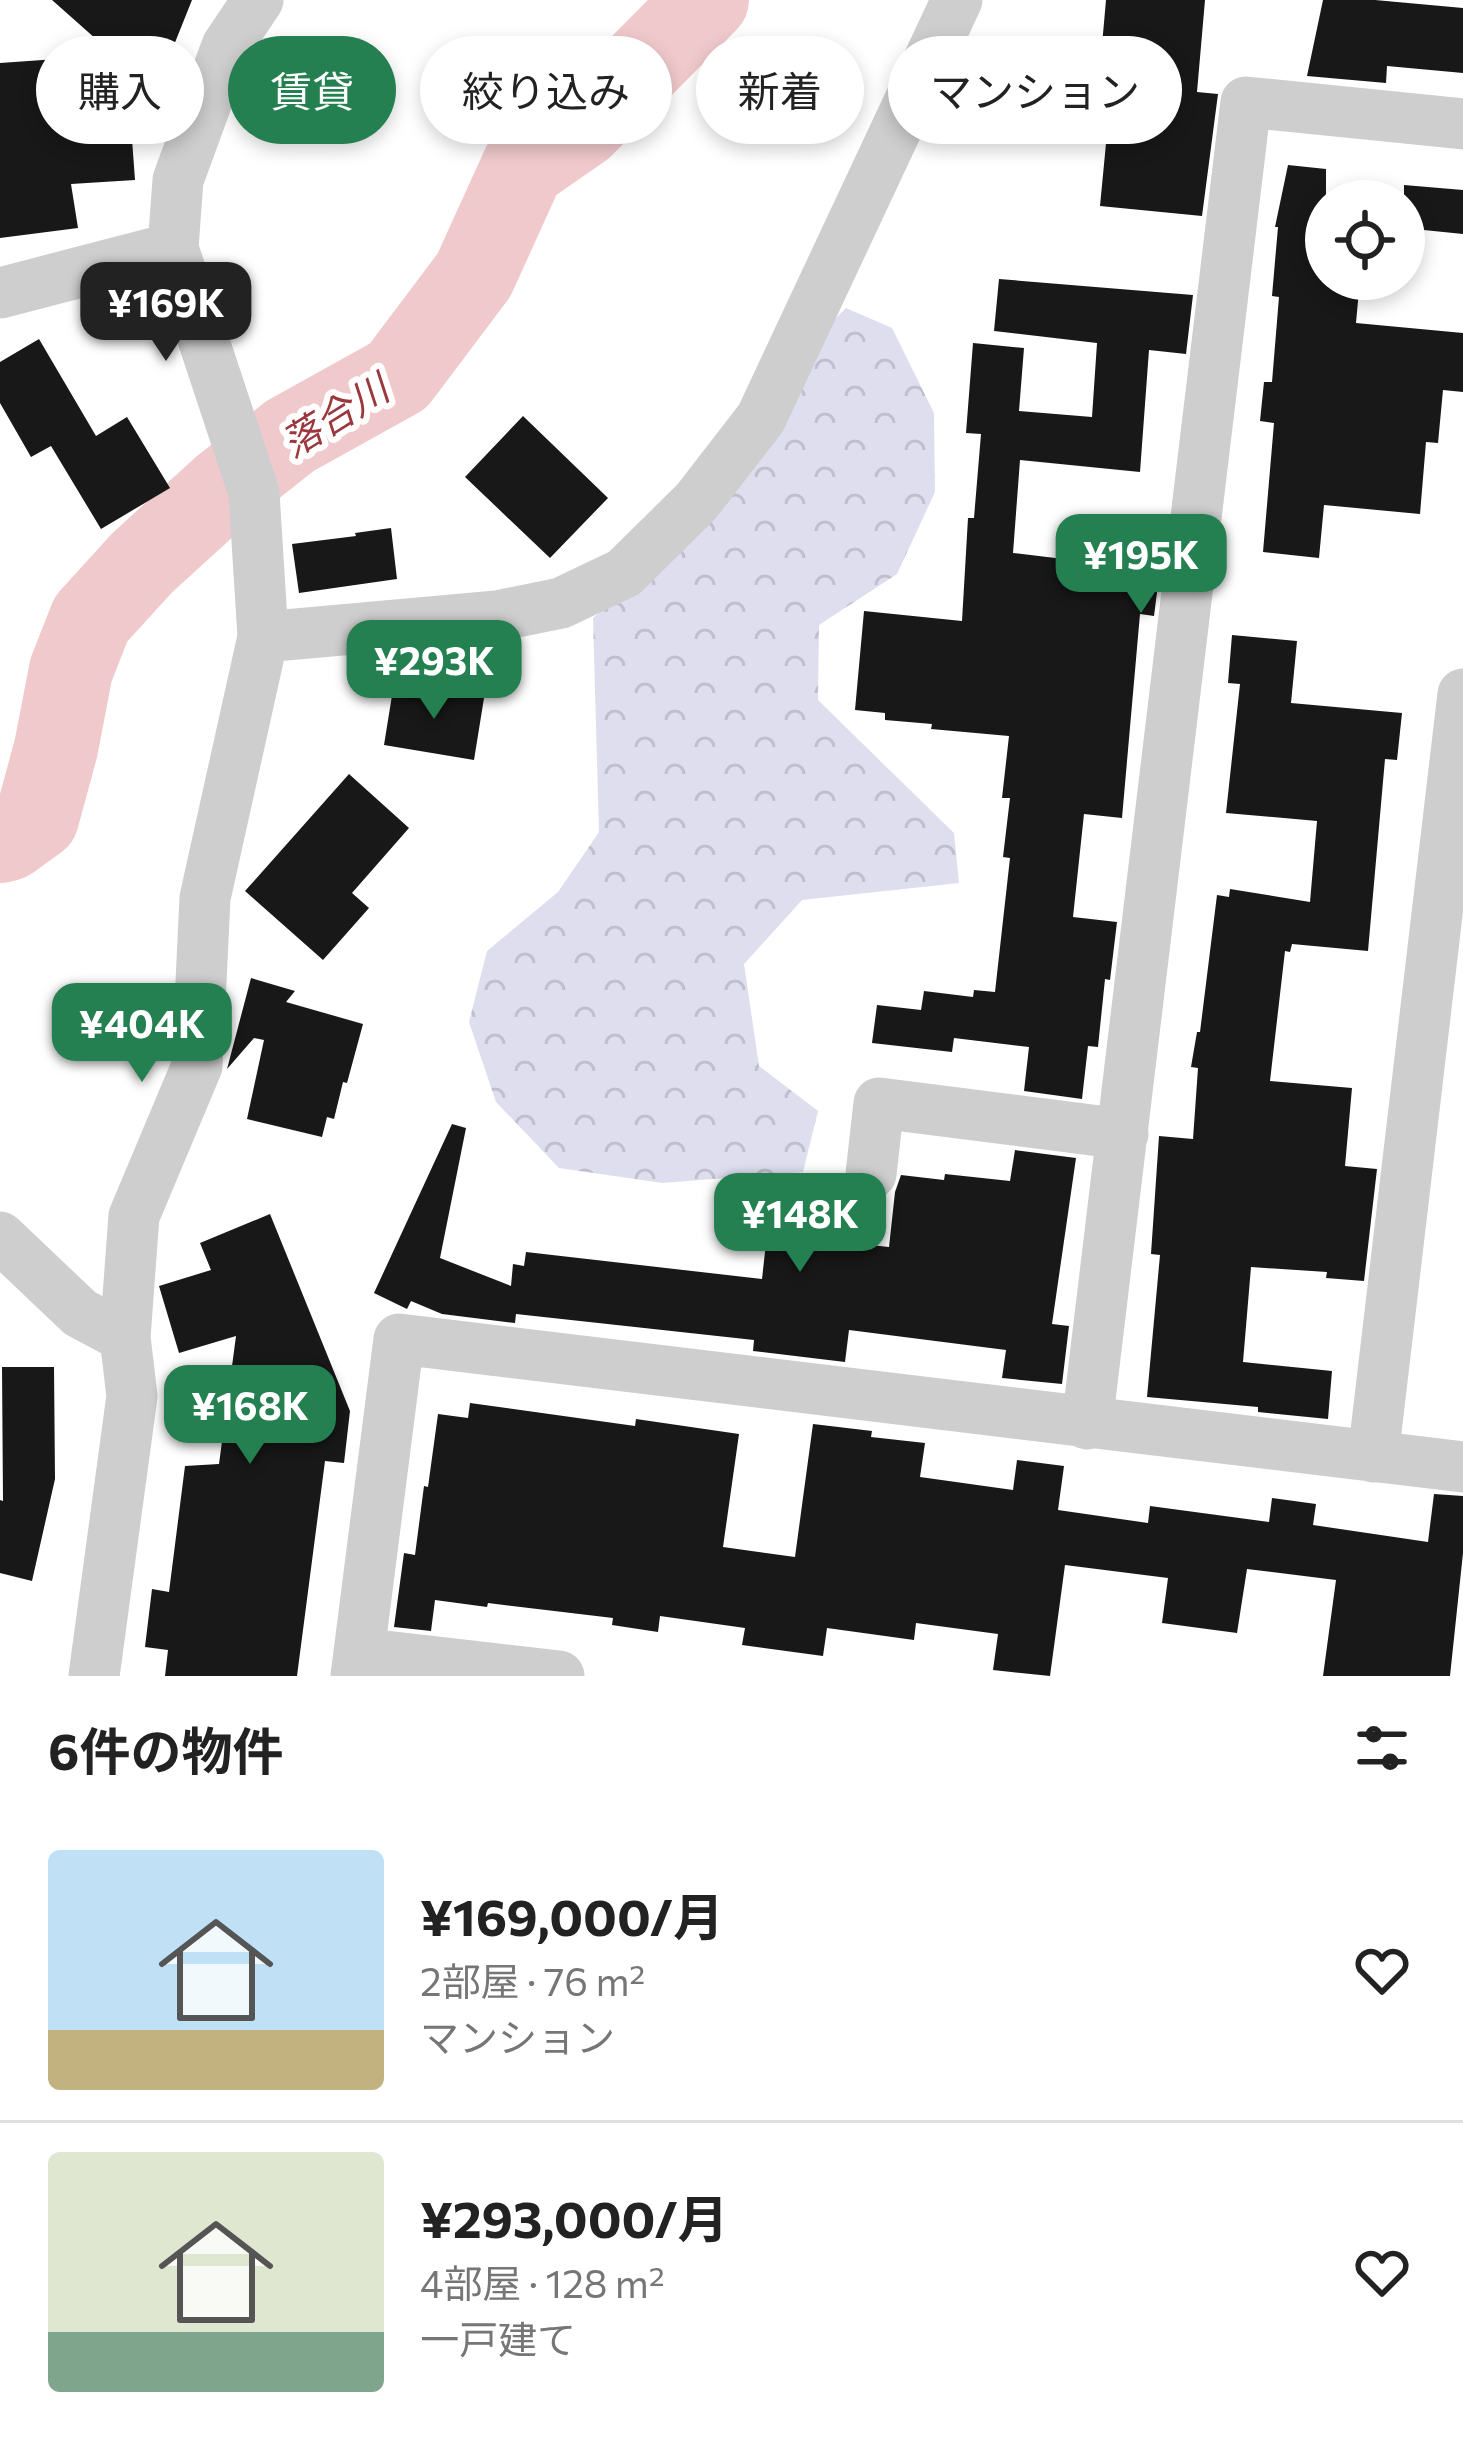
<!DOCTYPE html>
<html lang="ja">
<meta charset="utf-8">
<style>
:root{--surface:#fff;--page:#f2f2f2;--text:#222;--muted:#767676;--line:#e0e0e0;--accent:#248050}
body{margin:0;font-family:Commissioner,"Noto Sans JP",sans-serif;background:var(--page);color:var(--text);height:100vh;display:flex;flex-direction:column;font-size:45px;white-space:nowrap}
*{box-sizing:border-box;margin:0}
p{font-size:39px;color:var(--muted)}
.icon{flex:none;width:66px;height:66px;fill:none;stroke:currentColor;stroke-width:2;stroke-linecap:round;stroke-linejoin:round}
.map{position:relative;height:1676px;overflow:hidden}
.drawer{display:flex;flex-direction:column;background:var(--surface);flex:1}
.drawer>*{flex:none}
.banner{position:absolute;left:36px;top:36px;width:1392px;height:108px;display:flex;gap:24px}
.buttons{position:absolute;left:1305px;top:180px;display:grid;gap:24px}
.buttons a{display:grid;place-items:center;width:120px;height:120px;border-radius:50%;background:var(--surface);box-shadow:0 6px 18px #0003;font-size:60px}
.price{position:absolute;translate:-50% -102px;padding:0 27px;border-radius:24px;background:var(--accent);color:#fff;font-size:39px;line-height:78px;filter:drop-shadow(0 3px 6px #0008)}
.price::after{content:'';position:absolute;left:50%;top:72px;width:36px;height:27px;margin-left:-18px;background:inherit;clip-path:polygon(0 0,100% 0,50% 100%)}
.price.active{background:#222;color:#fff}
ul{padding:0;list-style:none}
li{display:flex;align-items:center;gap:36px;height:300px;padding:0 48px}
li+li{border-top:3px solid var(--line)}
li span{display:grid;place-items:center;flex:none;width:336px;height:240px;border-radius:12px;color:#555}
li>.icon{margin-inline-start:auto}
span .icon{width:144px;height:144px;fill:#fffc;stroke-width:1}
li b{font-size:51px}
h2{display:flex;justify-content:space-between;align-items:center;height:144px;padding:0 48px;font-size:51px}
.pill{padding:0 42px;border-radius:54px;background:var(--surface);box-shadow:0 6px 18px #0003;font-size:42px;line-height:108px}
.pill.active{background:var(--accent);color:#fff}
.map>svg:first-child{display:block}
.forest{fill:url(#forest-crowns)}
.lines{fill:none;stroke-linecap:round;stroke-linejoin:round}
.river{stroke:#f0c9cc;stroke-width:84}
.building{fill:#181818}
.minor{stroke:#cecece;stroke-width:51}
.labels{text-anchor:middle;dominant-baseline:central;stroke-width:12;stroke-linejoin:round;paint-order:stroke}
.water-label{font-size:39px;font-style:italic;fill:#9b373d;stroke:#fff}
</style>
<div class="map">
<svg width="1463" height="1676" viewBox="0 0 1463 1676">
<defs>
<pattern id="forest-crowns" width="20" height="18" patternUnits="userSpaceOnUse" patternTransform="scale(3)"><rect width="20" height="18" fill="#dedeef"/><path d="M2 6a3 3 0 1 1 6 0M12 15a3 3 0 1 1 6 0" fill="none" stroke="#bfbfcd"/></pattern>
</defs>
<rect width="100%" height="100%" fill="#fff"/>
<path class="forest" d="M 846,308 L 892,328 L 934,413 L 935,492 L 897,574 L 819,625 L 818,700 L 954,833 L 959,883 L 802,900 L 744,964 L 759,1066 L 818,1111 L 803,1172 L 662,1183 L 559,1168 L 496,1102 L 469,1022 L 487,951 L 558,892 L 599,832 L 593,618 L 639,579 L 806,348 Z"/>
<g class="lines">
<path class="river" d="M 0,841 L 8,839 L 37,818 L 56,748 L 71,670 L 91,619 L 142,563 L 222,490 L 290,436 L 398,376 L 474,275 L 523,167 L 582,126 L 707,0"/>
</g>
<path class="building" d="M 52,0 L 192,0 L 174,45 L 178,92 L 172,108 L 130,112 L 135,180 L 71,184 L 78,228 L 0,238 L 0,63 L 114,55 Z
M 1106,0 L 1205,0 L 1197,92 L 1218,94 L 1202,216 L 1100,206 L 1107,133 L 1075,130 L 1079,77 L 1099,79 Z
M 1323,0 L 1375,0 L 1463,8 L 1463,73 L 1387,66 L 1386,83 L 1307,76 Z
M 1288,165 L 1326,169 L 1326,279 L 1360,279 L 1356,323 L 1463,333 L 1463,392 L 1443,390 L 1438,443 L 1426,442 L 1420,514 L 1324,505 L 1319,558 L 1263,552 L 1274,423 L 1260,421 L 1264,382 L 1272,382 L 1279,297 L 1272,296 L 1278,227 L 1275,227 Z
M 1404,185 L 1463,190 L 1463,234 L 1404,228 Z
M 999,279 L 1193,295 L 1186,354 L 1149,350 L 1140,472 L 1020,460 L 1013,553 L 1105,564 L 1106,554 L 1161,561 L 1154,616 L 1140,614 L 1122,818 L 1084,814 L 1073,917 L 1117,922 L 1110,980 L 1105,979 L 1098,1047 L 1088,1046 L 1082,1099 L 1024,1091 L 1029,1047 L 954,1038 L 952,1052 L 872,1043 L 877,1005 L 921,1010 L 924,991 L 973,997 L 974,990 L 995,992 L 1010,858 L 1003,857 L 1010,798 L 1002,798 L 1009,736 L 931,729 L 932,724 L 885,720 L 885,713 L 855,710 L 864,611 L 962,621 L 968,518 L 974,518 L 981,434 L 966,433 L 973,343 L 1024,348 L 1019,411 L 1092,417 L 1097,343 L 994,331 Z
M 39,339 L 96,436 L 127,417 L 170,488 L 101,529 L 51,446 L 31,457 L 0,403 L 0,362 Z
M 523,416 L 608,498 L 550,558 L 465,477 Z
M 391,528 L 397,579 L 299,593 L 292,544 L 356,536 L 355,533 Z
M 1232,635 L 1297,641 L 1291,703 L 1402,713 L 1397,760 L 1385,759 L 1368,951 L 1292,944 L 1290,952 L 1285,951 L 1270,1081 L 1352,1088 L 1345,1166 L 1377,1169 L 1364,1281 L 1326,1278 L 1327,1272 L 1251,1267 L 1243,1362 L 1332,1371 L 1328,1419 L 1258,1412 L 1258,1407 L 1147,1397 L 1160,1255 L 1151,1254 L 1159,1136 L 1193,1139 L 1198,1068 L 1191,1067 L 1197,1032 L 1200,1032 L 1217,895 L 1229,897 L 1230,889 L 1310,902 L 1317,821 L 1226,813 L 1240,684 L 1228,683 Z
M 394,683 L 484,698 L 474,760 L 384,745 Z
M 349,774 L 409,828 L 352,893 L 369,908 L 323,960 L 245,891 Z
M 251,978 L 295,991 L 286,1002 L 363,1024 L 347,1083 L 343,1082 L 334,1119 L 327,1117 L 322,1137 L 247,1119 L 264,1040 L 254,1038 L 227,1069 Z
M 452,1124 L 466,1128 L 440,1258 L 511,1286 L 513,1264 L 524,1266 L 526,1252 L 762,1279 L 767,1234 L 889,1247 L 895,1192 L 901,1175 L 944,1180 L 945,1174 L 1010,1181 L 1015,1150 L 1076,1158 L 1052,1324 L 1069,1326 L 1062,1384 L 1002,1378 L 1006,1350 L 849,1330 L 845,1362 L 753,1351 L 754,1340 L 516,1314 L 515,1323 L 442,1314 L 411,1301 L 407,1309 L 374,1293 Z
M 270,1214 L 350,1411 L 344,1463 L 325,1461 L 297,1676 L 165,1676 L 168,1650 L 145,1647 L 152,1589 L 169,1592 L 185,1466 L 219,1464 L 236,1336 L 179,1353 L 159,1286 L 211,1270 L 200,1243 Z
M 2,1367 L 54,1367 L 55,1479 L 32,1581 L 0,1573 L 0,1500 L 3,1501 Z
M 470,1403 L 635,1426 L 636,1419 L 739,1434 L 723,1547 L 795,1557 L 813,1424 L 872,1431 L 871,1437 L 925,1443 L 920,1477 L 1013,1490 L 1017,1460 L 1064,1466 L 1058,1510 L 1148,1523 L 1150,1506 L 1269,1522 L 1272,1498 L 1316,1504 L 1313,1525 L 1428,1542 L 1434,1494 L 1463,1496 L 1463,1553 L 1450,1676 L 1323,1676 L 1336,1580 L 1247,1569 L 1237,1633 L 1162,1623 L 1168,1578 L 1065,1565 L 1050,1676 L 993,1670 L 998,1634 L 916,1623 L 914,1640 L 827,1628 L 823,1656 L 742,1645 L 745,1628 L 660,1616 L 658,1632 L 612,1625 L 613,1618 L 488,1603 L 487,1607 L 435,1600 L 431,1631 L 394,1627 L 404,1553 L 415,1555 L 424,1486 L 428,1487 L 438,1414 L 468,1418 Z"/>
<g class="lines">
<path class="minor" d="M 0,293 L 173,248
M 263,637 L 497,616 L 561,603 L 624,573 L 696,502 L 761,418 L 957,0
M 871,1174 L 879,1103 L 1123,1134
M 0,1237 L 80,1313 L 125,1337
M 1087,1424 L 1246,102 L 1463,124
M 1373,1457 L 1463,694
M 359,1653 L 559,1676
M 94,1676 L 132,1396 L 125,1337 L 134,1216 L 197,1066 L 205,898 L 263,637 L 254,493 L 173,248 L 178,180 L 227,46 L 258,0
M 356,1676 L 399,1339 L 1463,1467"/>
</g>
<g class="labels">
<g class="water-label">
<text transform="translate(334 414) rotate(-32)">落合川</text>
</g>
</g>
</svg>
<div class="buttons">
<a><svg class="icon" aria-label="locate" viewBox="0 0 24 24"><circle cx="12" cy="12" r="6"/><path d="M12 2v4M12 18v4M2 12h4M18 12h4"/></svg></a>
</div>
<b class="price active" style="left:166px;top:364px">¥169K</b>
<b class="price" style="left:1141px;top:616px">¥195K</b>
<b class="price" style="left:434px;top:722px">¥293K</b>
<b class="price" style="left:142px;top:1085px">¥404K</b>
<b class="price" style="left:800px;top:1275px">¥148K</b>
<b class="price" style="left:250px;top:1467px">¥168K</b>
<div class="banner">
<a class="pill">購入</a>
<a class="pill active">賃貸</a>
<a class="pill">絞り込み</a>
<a class="pill">新着</a>
<a class="pill">マンション</a>
</div>
</div>
<section class="drawer">
<h2>6件の物件<svg class="icon" aria-label="filters" viewBox="0 0 24 24"><path d="M4 7h16M4 17h16"/><circle cx="9" cy="7" r="2"/><circle cx="15" cy="17" r="2"/></svg></h2>
<ul>
<li><span style="background:linear-gradient(#bfe0f5 75%,#c2b280 0)"><svg class="icon" aria-label="home" viewBox="0 0 24 24"><path d="M3 11l9-7 9 7M6 9v11h12V9"/></svg></span><div><b>¥169,000/月</b><p>2部屋 · 76 m²</p><p>マンション</p></div><svg class="icon" aria-label="heart" viewBox="0 0 24 24"><path d="M12 20l-8-8c-3-5 5-10 8-4 3-6 11-1 8 4z"/></svg></li>
<li><span style="background:linear-gradient(#dfe7d0 75%,#7fa58c 0)"><svg class="icon" aria-label="home" viewBox="0 0 24 24"><path d="M3 11l9-7 9 7M6 9v11h12V9"/></svg></span><div><b>¥293,000/月</b><p>4部屋 · 128 m²</p><p>一戸建て</p></div><svg class="icon" aria-label="heart" viewBox="0 0 24 24"><path d="M12 20l-8-8c-3-5 5-10 8-4 3-6 11-1 8 4z"/></svg></li>
</ul>
</section>
